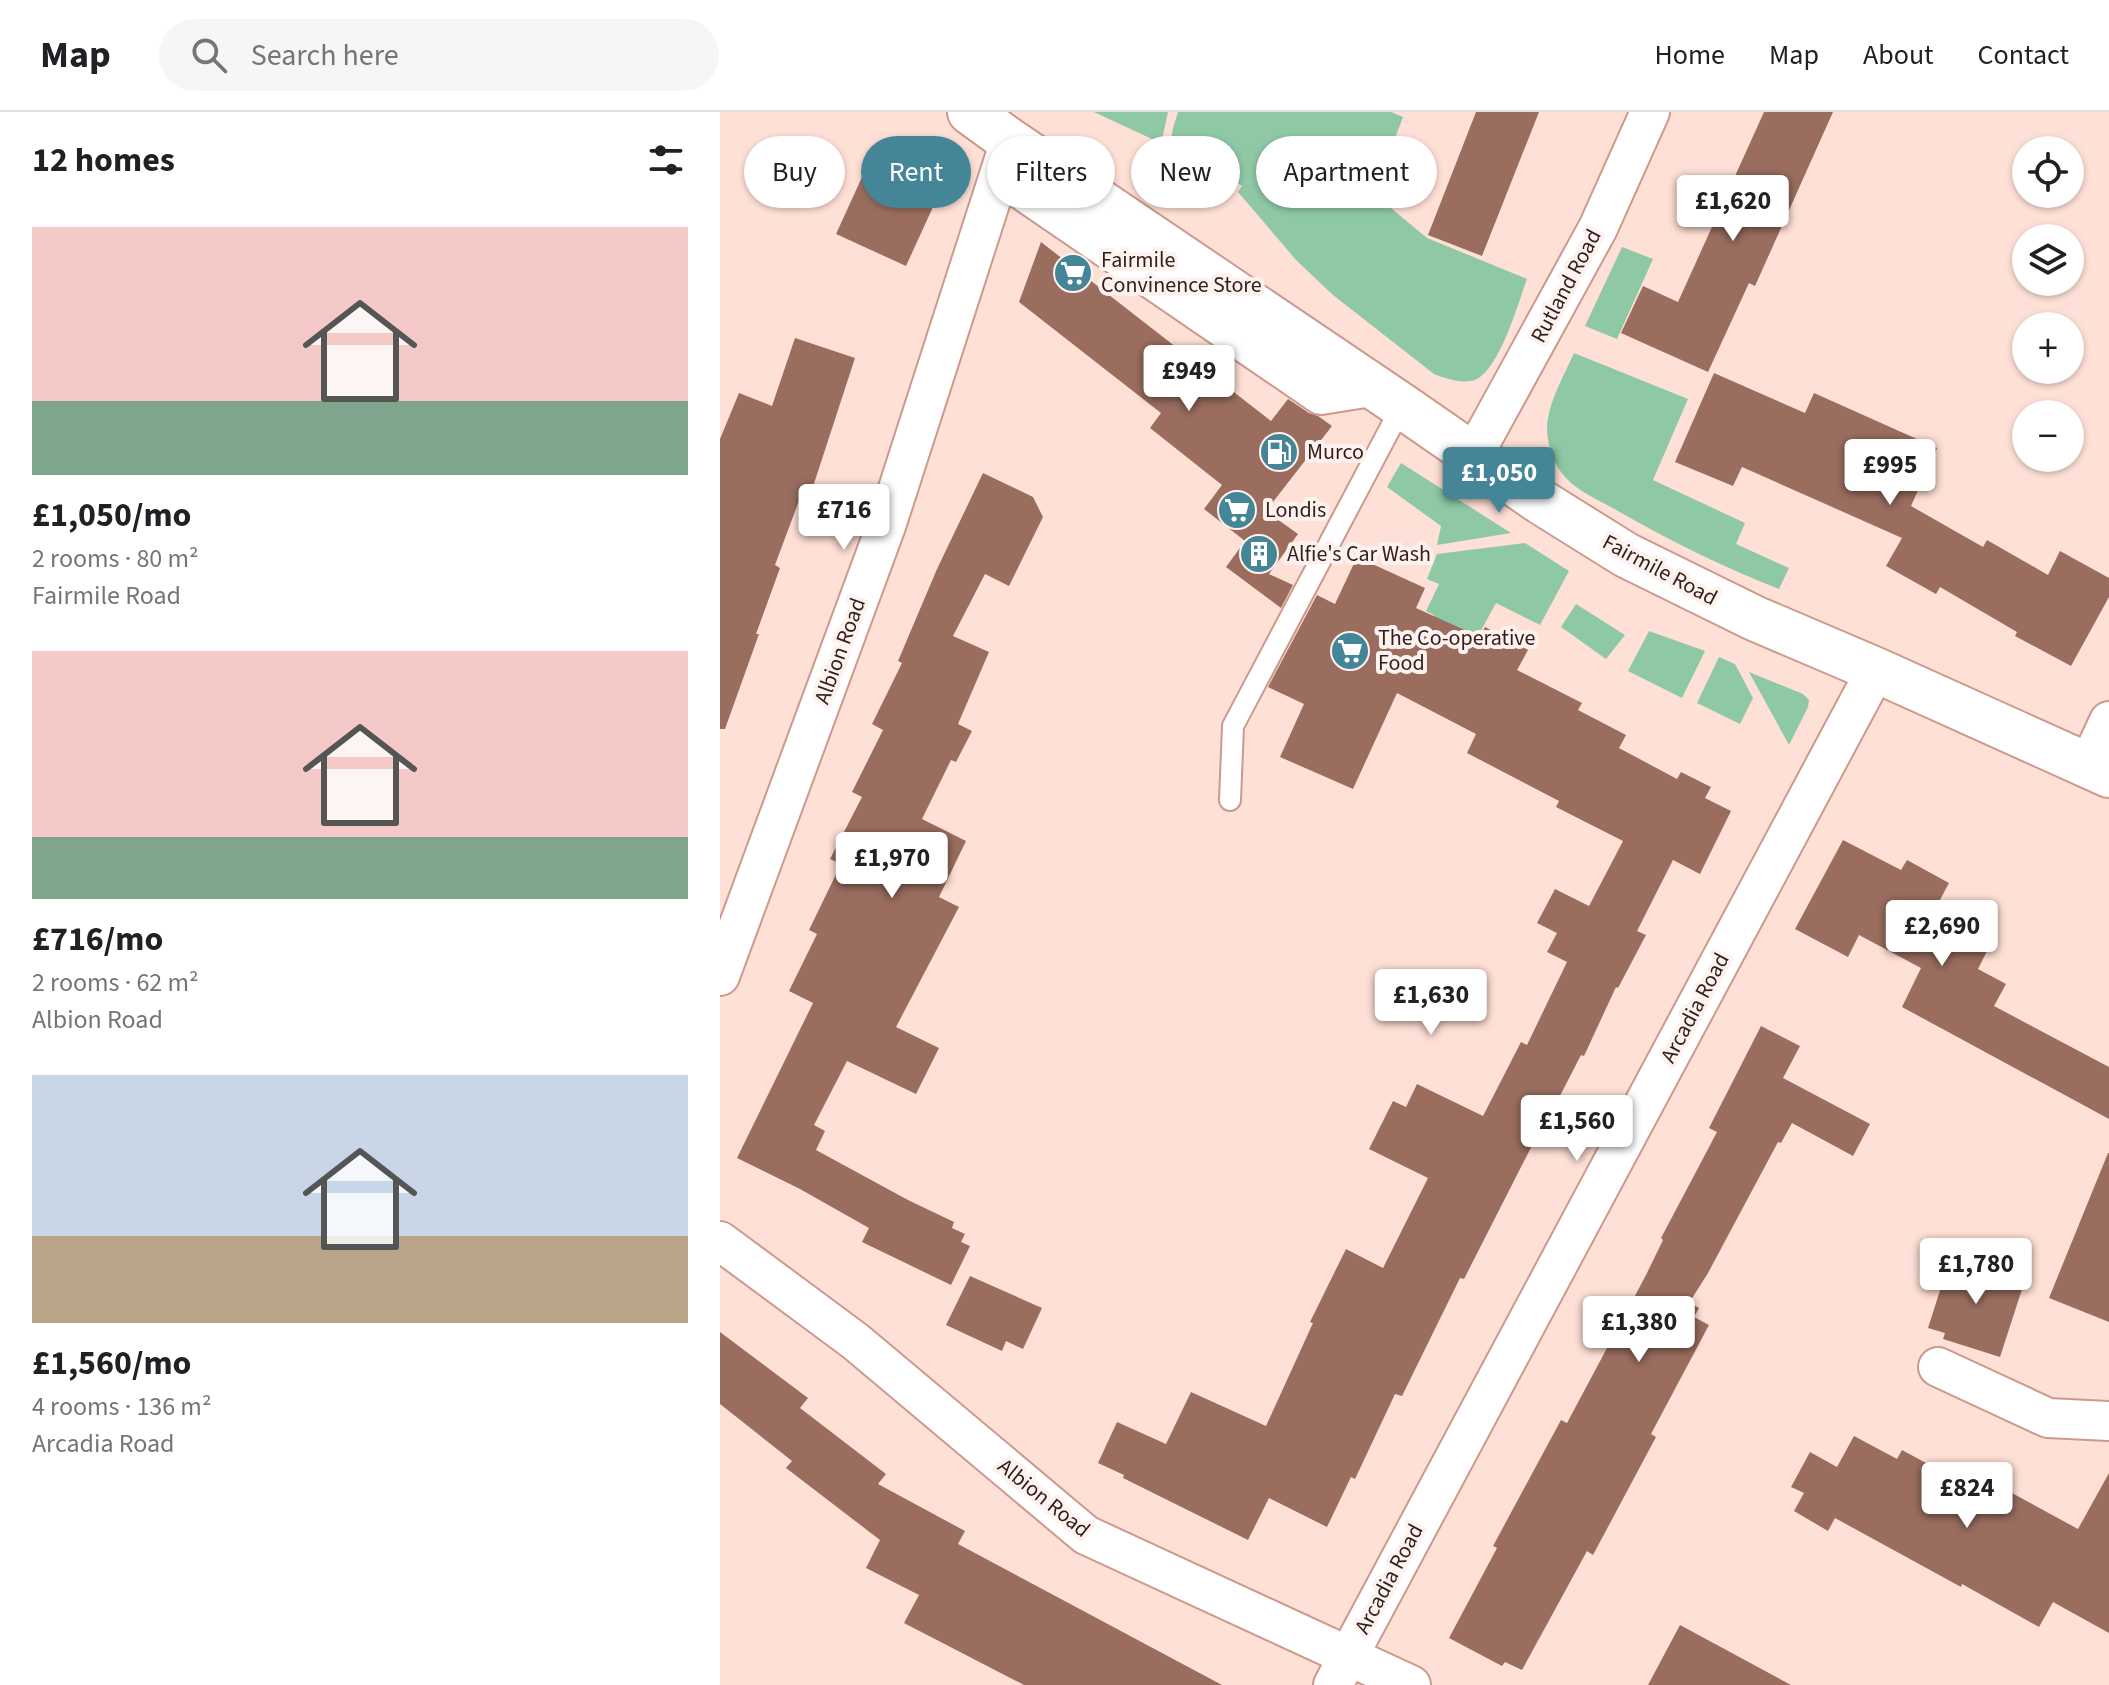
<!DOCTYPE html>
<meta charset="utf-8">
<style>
:root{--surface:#fff;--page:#f6f6f6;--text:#202124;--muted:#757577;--line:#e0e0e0;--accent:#448697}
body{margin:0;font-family:"Source Sans 3",sans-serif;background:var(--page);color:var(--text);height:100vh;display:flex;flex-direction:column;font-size:30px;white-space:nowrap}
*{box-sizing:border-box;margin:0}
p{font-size:26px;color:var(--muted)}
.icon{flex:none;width:44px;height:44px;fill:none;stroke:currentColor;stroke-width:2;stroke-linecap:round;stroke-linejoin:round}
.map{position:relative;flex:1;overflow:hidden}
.details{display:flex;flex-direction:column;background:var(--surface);width:720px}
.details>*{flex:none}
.top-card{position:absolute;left:24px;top:24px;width:760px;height:72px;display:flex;gap:16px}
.controls{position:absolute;left:1292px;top:24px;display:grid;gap:16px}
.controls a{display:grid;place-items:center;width:72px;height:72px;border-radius:50%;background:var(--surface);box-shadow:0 2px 6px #0004;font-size:40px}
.price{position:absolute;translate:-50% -68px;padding:0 18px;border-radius:8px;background:#fff;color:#222;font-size:26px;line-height:52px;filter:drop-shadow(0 2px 4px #0008)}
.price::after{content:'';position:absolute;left:50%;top:48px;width:24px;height:18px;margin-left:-12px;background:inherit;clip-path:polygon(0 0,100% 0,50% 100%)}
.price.active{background:var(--accent);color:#fff}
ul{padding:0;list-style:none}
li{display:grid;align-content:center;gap:16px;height:424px;padding:0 32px}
li span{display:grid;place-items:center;height:248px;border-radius:0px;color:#555}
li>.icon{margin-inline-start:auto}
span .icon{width:144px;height:144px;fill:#fffc;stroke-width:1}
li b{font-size:34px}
h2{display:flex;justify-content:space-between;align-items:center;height:96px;padding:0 32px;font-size:34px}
.tag{padding:0 28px;border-radius:36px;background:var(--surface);box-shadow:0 2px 6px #0004;font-size:28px;line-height:72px}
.tag.active{background:var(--accent);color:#fff}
header{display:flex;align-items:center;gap:48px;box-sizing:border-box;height:112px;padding:0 40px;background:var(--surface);border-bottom:2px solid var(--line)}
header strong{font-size:38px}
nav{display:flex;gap:44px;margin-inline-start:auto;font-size:28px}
.search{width:560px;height:72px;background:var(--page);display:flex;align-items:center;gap:20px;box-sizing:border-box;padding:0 28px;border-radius:44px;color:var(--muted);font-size:30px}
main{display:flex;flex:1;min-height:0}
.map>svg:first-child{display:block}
.green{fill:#8ec8a5}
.building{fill:#9a6d5f}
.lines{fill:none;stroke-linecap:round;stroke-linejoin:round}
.lane-casing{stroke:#cb9a8c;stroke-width:24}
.street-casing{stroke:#cb9a8c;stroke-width:42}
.secondary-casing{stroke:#cb9a8c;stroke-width:48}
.lane{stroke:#fff;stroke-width:20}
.street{stroke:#fff;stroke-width:38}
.secondary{stroke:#fff;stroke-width:44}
.labels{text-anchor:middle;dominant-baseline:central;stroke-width:8;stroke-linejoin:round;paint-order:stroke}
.poi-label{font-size:22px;fill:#321f1a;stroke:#fdf2ef;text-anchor:start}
.street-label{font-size:22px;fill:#321f1a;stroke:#fdf2ef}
</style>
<header>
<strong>Map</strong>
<div class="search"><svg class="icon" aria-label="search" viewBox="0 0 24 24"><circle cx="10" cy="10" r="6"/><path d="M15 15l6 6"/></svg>Search here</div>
<nav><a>Home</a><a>Map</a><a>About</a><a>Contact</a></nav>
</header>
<main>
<section class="details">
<h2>12 homes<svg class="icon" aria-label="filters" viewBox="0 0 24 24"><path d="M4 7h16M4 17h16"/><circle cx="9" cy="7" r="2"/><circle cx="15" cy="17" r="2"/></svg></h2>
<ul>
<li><span style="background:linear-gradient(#f6c9c9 70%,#7fa58c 0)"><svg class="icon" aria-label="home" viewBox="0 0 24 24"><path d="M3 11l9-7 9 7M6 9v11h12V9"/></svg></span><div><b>£1,050/mo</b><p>2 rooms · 80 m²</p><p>Fairmile Road</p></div></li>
<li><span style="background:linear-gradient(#f6c9c9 75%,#7fa58c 0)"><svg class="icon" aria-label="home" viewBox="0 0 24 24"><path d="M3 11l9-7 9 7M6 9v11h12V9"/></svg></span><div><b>£716/mo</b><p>2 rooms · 62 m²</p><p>Albion Road</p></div></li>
<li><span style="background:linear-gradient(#c9d6e8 65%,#b9a48a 0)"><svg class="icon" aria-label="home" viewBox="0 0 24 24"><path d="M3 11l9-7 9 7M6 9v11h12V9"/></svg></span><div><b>£1,560/mo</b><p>4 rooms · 136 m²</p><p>Arcadia Road</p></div></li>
</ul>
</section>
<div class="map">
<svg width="1389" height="1573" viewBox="0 0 1389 1573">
<rect width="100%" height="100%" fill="#ffe0d6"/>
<path class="green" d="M 374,0 L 448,0 L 443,23 L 440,27 L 434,28 Z
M 458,0 L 671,0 L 683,5 L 654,82 L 707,126 L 807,167 C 798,192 780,255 757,267 C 744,273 727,267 714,262 L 613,183 L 576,148 L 518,80 L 522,74 L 496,56 L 492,61 L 454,36 C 448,26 455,11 458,0 Z
M 902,135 L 933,147 L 897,227 L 865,214 Z
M 854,241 L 968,287 L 933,368 L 1025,411 L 1016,432 L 1069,456 L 1059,477 C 1003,455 950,429 898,399 C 881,389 860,381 846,366 C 834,354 827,333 827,316 C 828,290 844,264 854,241 Z
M 681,351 L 791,421 L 717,433 L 721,414 L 667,375 Z
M 805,431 L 849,459 L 820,513 L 776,491 L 754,531 L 710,512 L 714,503 L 706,499 L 719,472 L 707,467 L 717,442 Z
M 856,492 L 905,523 L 886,547 L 841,515 Z
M 929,519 L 985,539 L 962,586 L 908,559 Z
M 999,545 L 1015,552 L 1033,586 L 1020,612 L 977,591 Z
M 1029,560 L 1083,582 L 1089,588 L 1088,595 L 1069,633 Z"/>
<path class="building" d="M 756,0 L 819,0 L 762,144 L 708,123 Z
M 1044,0 L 1113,0 L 1035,174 L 1029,171 L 988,260 L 901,221 L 923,174 L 958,190 Z
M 143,63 L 213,95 L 186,154 L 116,122 Z
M 321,130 L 551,309 L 568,287 L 589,301 L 598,304 L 612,314 L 546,399 L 578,422 L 549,462 L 573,473 L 561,496 L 506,455 L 525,429 L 484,397 L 502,373 L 430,316 L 441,301 L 299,190 Z
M 75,226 L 135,246 L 88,390 L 80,386 L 55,453 L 60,456 L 36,522 L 39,522 L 5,617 L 0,617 L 0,327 L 19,281 L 52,294 Z
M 994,261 L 1085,301 L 1094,281 L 1217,336 L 1191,394 L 1263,435 L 1267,428 L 1328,463 L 1340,439 L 1389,466 L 1389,485 L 1351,554 L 1295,524 L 1297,520 L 1220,475 L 1216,482 L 1166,454 L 1182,426 L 1022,355 L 1013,374 L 955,350 Z
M 263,361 L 313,385 L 323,405 L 289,474 L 265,462 L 233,524 L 269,540 L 238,612 L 252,619 L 236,650 L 231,648 L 202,707 L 246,729 L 219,785 L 239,795 L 176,915 L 219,936 L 196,982 L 127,949 L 94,1013 L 105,1019 L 96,1038 L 188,1088 L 234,1110 L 232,1116 L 245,1122 L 241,1130 L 250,1134 L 231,1173 L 142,1130 L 149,1116 L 80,1077 L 17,1046 L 93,891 L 69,879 L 97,822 L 89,818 L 121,752 L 110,747 L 142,685 L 132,680 L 163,618 L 152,612 L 182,551 L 178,549 L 217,457 Z
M 637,445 L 705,476 L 696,496 L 760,525 L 765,515 L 808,538 L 797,558 L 862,591 L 858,598 L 906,623 L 899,636 L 957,667 L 961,660 L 991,675 L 985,686 L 1011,699 L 980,762 L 953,748 L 917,819 L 926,823 L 898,876 L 896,875 L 864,944 L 861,943 L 825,1013 L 823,1012 L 744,1167 L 740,1166 L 682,1284 L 675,1282 L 635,1367 L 631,1365 L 607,1415 L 549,1386 L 528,1428 L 403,1366 L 404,1363 L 378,1351 L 397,1310 L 446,1332 L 471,1280 L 546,1314 L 593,1211 L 590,1210 L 626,1137 L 663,1156 L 708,1066 L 649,1037 L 673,989 L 686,995 L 697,972 L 763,1004 L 801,930 L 807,933 L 847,850 L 827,840 L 837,821 L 817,811 L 835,777 L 869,794 L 903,729 L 836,695 L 839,689 L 747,641 L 756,622 L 677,581 L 633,677 L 560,645 L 584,592 L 548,575 L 597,483 L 615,492 Z
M 1123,728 L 1181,758 L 1187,748 L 1229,771 L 1214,799 L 1272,829 L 1258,857 L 1286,872 L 1274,894 L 1389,955 L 1389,1007 L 1182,895 L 1201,856 L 1139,823 L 1128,845 L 1075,817 Z
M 1041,914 L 1080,934 L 1063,966 L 1150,1012 L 1133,1044 L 1072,1011 L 1061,1031 L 1058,1030 L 988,1161 L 969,1191 L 979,1196 L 974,1205 L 989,1213 L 931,1322 L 936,1325 L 873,1443 L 867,1439 L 802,1558 L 785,1550 L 782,1554 L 729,1526 L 777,1436 L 773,1434 L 841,1308 L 847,1311 L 926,1163 L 943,1128 L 941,1126 L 997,1020 L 989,1016 Z
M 1388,1041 L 1389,1041 L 1389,1210 L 1329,1186 Z
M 1231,1144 L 1305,1168 L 1280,1245 L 1223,1227 L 1225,1221 L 1208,1216 Z
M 250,1164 L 322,1196 L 303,1237 L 286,1229 L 282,1239 L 226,1213 Z
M 0,1220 L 88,1286 L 80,1296 L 166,1362 L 158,1372 L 245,1419 L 238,1432 L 502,1573 L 304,1573 L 184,1511 L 199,1483 L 146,1456 L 160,1428 L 66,1356 L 72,1349 L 0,1292 Z
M 1134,1324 L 1177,1347 L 1182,1338 L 1228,1363 L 1235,1350 L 1358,1417 L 1389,1361 L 1389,1521 L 1333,1490 L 1319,1515 L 1242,1472 L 1241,1475 L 1115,1406 L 1108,1419 L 1074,1399 L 1084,1381 L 1071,1375 L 1090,1340 L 1117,1355 Z
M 960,1513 L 1071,1573 L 928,1573 Z"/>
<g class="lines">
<g class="lane-casing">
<path id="lane" d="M 510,688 L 513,614 L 682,294"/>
</g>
<g class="street-casing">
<path id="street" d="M 280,63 L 601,283 L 651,275
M 753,344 L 878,116 L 930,0
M 1368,654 L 1389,609
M 0,864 L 166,414 L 290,29
M 0,1129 L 135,1229 L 366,1423 L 691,1573
M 1218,1255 L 1328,1306 L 1389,1309
M 613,1573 L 1156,558"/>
</g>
<g class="secondary-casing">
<path id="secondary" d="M 250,0 L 290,29 L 682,294 L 821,390 L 906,443 L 1034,506 L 1156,558 L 1389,663"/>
</g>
<use href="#lane" class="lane"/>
<use href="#street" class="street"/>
<use href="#secondary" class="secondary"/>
</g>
<defs>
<g id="supermarket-disc" transform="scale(2)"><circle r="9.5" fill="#448697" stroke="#fdf2ef"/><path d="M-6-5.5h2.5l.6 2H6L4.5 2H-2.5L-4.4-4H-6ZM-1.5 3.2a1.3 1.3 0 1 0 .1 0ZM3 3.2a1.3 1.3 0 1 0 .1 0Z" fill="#fff"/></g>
<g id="fuel-disc" transform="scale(2)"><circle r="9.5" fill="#448697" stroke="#fdf2ef"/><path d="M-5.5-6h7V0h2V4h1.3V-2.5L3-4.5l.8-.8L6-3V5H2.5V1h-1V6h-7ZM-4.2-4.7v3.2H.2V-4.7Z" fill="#fff"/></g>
<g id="building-disc" transform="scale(2)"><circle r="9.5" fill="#448697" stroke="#fdf2ef"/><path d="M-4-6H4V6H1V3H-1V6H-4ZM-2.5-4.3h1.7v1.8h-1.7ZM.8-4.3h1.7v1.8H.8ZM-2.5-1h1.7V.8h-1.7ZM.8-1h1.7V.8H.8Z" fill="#fff"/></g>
</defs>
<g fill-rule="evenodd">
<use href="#supermarket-disc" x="353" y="161"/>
<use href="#fuel-disc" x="559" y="340"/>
<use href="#supermarket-disc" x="517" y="398"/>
<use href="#building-disc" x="539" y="442"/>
<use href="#supermarket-disc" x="630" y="539"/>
</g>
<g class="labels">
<g class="poi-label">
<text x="381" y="148">Fairmile<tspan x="381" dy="25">Convinence Store</tspan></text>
<text x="587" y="340">Murco</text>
<text x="545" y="398">Londis</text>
<text x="567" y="442">Alfie's Car Wash</text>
<text x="658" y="526">The Co-operative<tspan x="658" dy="25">Food</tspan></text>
</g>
<g class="street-label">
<text transform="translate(846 174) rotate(-62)">Rutland Road</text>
<text transform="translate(940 458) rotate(28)">Fairmile Road</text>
<text transform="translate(120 539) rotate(-70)">Albion Road</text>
<text transform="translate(975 896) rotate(-62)">Arcadia Road</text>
<text transform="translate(324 1386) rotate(39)">Albion Road</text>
<text transform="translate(669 1467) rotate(-62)">Arcadia Road</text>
</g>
</g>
</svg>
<div class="controls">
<a><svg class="icon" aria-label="locate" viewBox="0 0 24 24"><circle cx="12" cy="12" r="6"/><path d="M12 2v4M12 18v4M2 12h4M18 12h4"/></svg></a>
<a><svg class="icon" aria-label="layers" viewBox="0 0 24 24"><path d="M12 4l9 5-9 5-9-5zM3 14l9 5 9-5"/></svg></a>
<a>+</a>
<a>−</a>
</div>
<b class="price" style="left:1013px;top:131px">£1,620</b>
<b class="price" style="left:469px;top:301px">£949</b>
<b class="price" style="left:1170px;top:395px">£995</b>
<b class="price active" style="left:779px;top:403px">£1,050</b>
<b class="price" style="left:124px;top:440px">£716</b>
<b class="price" style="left:172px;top:788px">£1,970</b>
<b class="price" style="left:1222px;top:856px">£2,690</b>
<b class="price" style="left:711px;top:925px">£1,630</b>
<b class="price" style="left:857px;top:1051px">£1,560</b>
<b class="price" style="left:1256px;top:1194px">£1,780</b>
<b class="price" style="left:919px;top:1252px">£1,380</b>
<b class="price" style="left:1247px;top:1418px">£824</b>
<div class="top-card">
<a class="tag">Buy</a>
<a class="tag active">Rent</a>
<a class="tag">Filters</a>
<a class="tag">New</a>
<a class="tag">Apartment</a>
</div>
</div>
</main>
